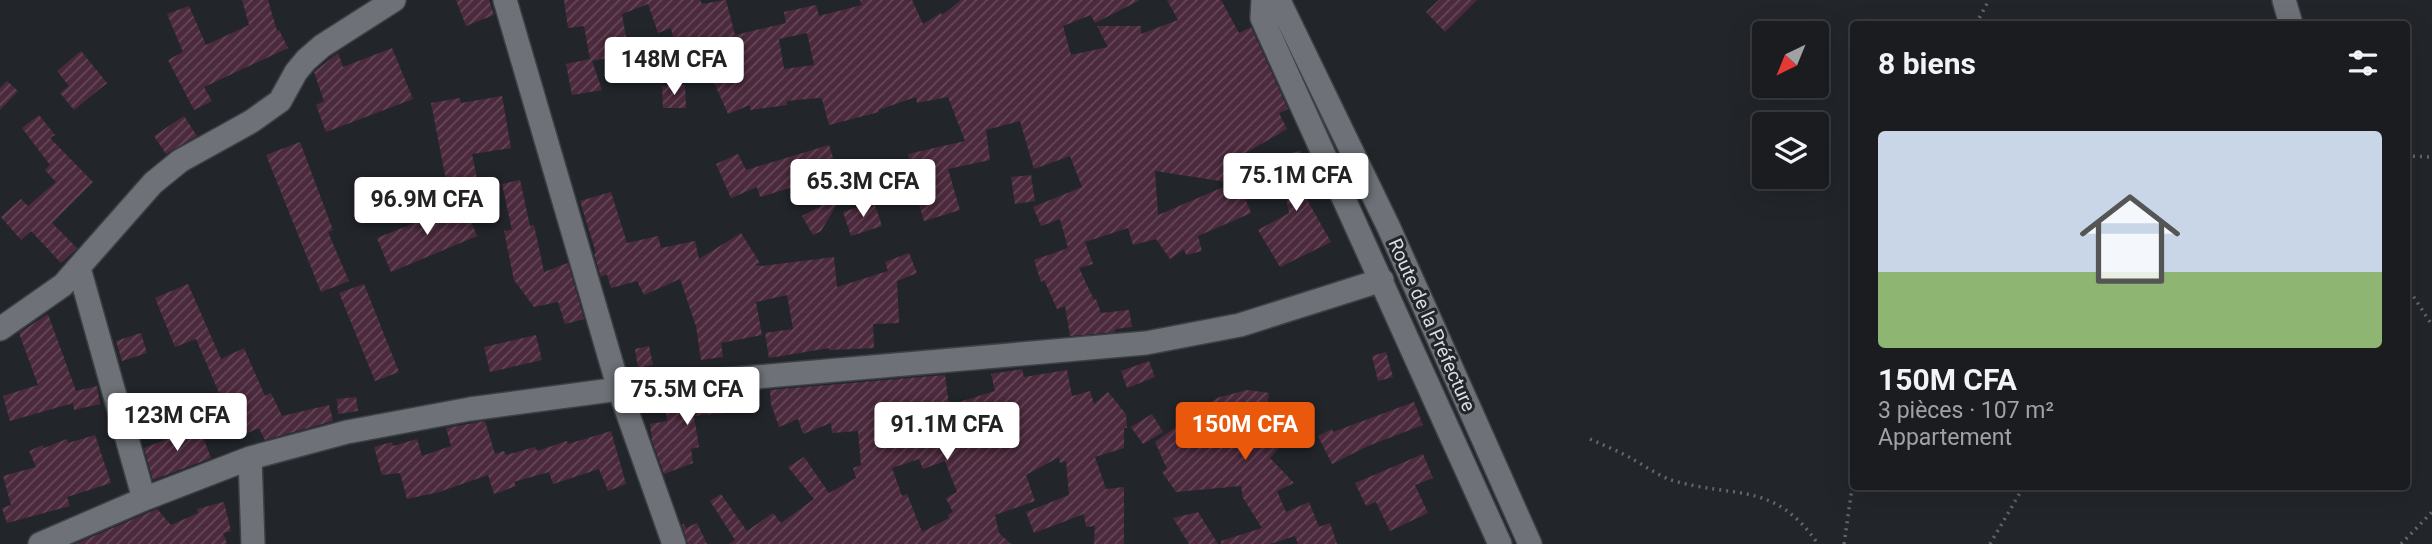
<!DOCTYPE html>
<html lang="fr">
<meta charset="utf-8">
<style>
:root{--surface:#1a1c20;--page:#232529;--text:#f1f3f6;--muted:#9fa1a5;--line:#383a3e;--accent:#ea580c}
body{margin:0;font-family:Roboto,sans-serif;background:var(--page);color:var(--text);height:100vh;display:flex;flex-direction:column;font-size:26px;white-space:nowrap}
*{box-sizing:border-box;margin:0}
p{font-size:23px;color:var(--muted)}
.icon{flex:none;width:38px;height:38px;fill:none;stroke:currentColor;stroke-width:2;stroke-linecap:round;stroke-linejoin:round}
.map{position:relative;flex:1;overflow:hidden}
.details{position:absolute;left:1850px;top:21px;width:560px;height:469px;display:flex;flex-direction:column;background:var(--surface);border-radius:7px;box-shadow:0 7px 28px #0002,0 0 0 2px var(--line)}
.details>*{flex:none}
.needle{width:46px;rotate:223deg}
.buttons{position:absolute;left:1752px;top:21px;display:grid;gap:14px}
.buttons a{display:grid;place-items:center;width:77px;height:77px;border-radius:7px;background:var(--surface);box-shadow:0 7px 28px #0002,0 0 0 2px var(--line);font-size:35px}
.price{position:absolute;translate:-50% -60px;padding:0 16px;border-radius:7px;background:#fff;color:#222;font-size:23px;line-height:46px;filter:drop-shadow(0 2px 4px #0008)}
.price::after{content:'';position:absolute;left:50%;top:42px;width:21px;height:16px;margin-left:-10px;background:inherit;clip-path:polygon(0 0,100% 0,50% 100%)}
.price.on{background:var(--accent);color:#fff}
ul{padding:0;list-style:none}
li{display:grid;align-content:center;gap:14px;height:371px;padding:0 28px}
li span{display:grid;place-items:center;height:217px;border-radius:7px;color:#555}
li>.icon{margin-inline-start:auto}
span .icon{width:126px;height:126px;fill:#fffc;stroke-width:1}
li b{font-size:30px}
h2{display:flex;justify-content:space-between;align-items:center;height:84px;padding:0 28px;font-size:30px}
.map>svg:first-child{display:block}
.building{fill:url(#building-hatch);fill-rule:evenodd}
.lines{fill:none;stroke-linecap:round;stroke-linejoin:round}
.minor-casing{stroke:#3d4144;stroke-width:26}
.path{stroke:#63676b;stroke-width:3.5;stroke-dasharray:2 5;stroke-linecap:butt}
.minor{stroke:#6e7278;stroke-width:23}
.labels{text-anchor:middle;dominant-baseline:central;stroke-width:6;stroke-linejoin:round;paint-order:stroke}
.street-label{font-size:19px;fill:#dbdee1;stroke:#22262b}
</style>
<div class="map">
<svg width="2432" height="544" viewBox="0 0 2432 544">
<defs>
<pattern id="building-hatch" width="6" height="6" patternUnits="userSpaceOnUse" patternTransform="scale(1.75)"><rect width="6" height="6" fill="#4c2a3d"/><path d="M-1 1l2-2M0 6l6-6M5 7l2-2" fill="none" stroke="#654859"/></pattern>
</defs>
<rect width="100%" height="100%" fill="#22262b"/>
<path class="building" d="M 242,0 L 268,0 L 277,31 L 279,30 L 288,48 L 204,87 L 212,101 L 194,110 L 168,60 L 183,52 L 167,14 L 189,6 L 206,45 L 249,25 Z
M 456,0 L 489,0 L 494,15 L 466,26 Z
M 564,0 L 700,0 L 702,4 L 726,0 L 735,35 L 786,23 L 784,12 L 816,5 L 819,16 L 862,5 L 860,0 L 912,0 L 923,24 L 941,13 L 942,15 L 961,0 L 1140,0 L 1095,23 L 1091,15 L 1063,26 L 1071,55 L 1108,47 L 1097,26 L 1141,26 L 1141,34 L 1178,20 L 1167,0 L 1221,0 L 1239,33 L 1251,27 L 1288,109 L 1279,113 L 1287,129 L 1228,163 L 1244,160 L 1250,173 L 1237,178 L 1251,213 L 1198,236 L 1202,251 L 1186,255 L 1184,249 L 1170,259 L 1156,239 L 1133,245 L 1128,228 L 1085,242 L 1093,264 L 1079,268 L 1094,300 L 1096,299 L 1101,313 L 1129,310 L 1132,327 L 1115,329 L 1115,332 L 1070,336 L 1065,306 L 1057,309 L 1044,280 L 1041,282 L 1034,260 L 1068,248 L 1060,219 L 1041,226 L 1033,207 L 1082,187 L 1070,156 L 1034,169 L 1020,121 L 986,130 L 990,160 L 948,169 L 960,210 L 924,221 L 908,168 L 911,167 L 908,154 L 965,141 L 948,97 L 917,103 L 916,97 L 878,110 L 879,112 L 829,125 L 822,99 L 818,98 L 787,101 L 787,105 L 750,110 L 750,105 L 728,114 L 693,35 L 693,44 L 675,48 L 671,28 L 658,33 L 648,4 L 622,14 L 629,54 L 592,61 L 602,90 L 572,95 L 566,64 L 590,59 L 584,26 L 568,28 ZM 807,33 L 814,65 L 784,69 L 779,39 ZM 1155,171 L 1201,178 L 1233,183 L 1158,215 Z
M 1439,0 L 1477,0 L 1445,32 L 1426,12 Z
M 392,48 L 413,99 L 326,132 L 316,105 L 324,101 L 314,72 L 338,53 L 343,67 Z
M 81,51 L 107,83 L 74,110 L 60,93 L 69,86 L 57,71 Z
M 7,81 L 18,91 L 0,110 L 0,88 Z
M 685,85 L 686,108 L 663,108 L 662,86 Z
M 502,96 L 511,148 L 472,154 L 478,184 L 448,190 L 431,103 L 460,98 L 461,103 Z
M 39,115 L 55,135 L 50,138 L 93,182 L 52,223 L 77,248 L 61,263 L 31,231 L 21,240 L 1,217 L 21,199 L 28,206 L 56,182 L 45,170 L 50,165 L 22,128 Z
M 184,116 L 197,136 L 166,154 L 154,136 Z
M 300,142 L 333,230 L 328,232 L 349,281 L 321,292 L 266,155 Z
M 829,145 L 838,173 L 760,197 L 757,187 L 731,198 L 716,164 L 738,154 L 746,170 Z
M 1301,151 L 1301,155 L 1308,153 L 1323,187 L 1302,191 L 1331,242 L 1280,267 L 1258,230 L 1289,213 L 1278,155 Z
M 1031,175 L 1035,201 L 1015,204 L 1011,177 Z
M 520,180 L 530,226 L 534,225 L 544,272 L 568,263 L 584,319 L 565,324 L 558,302 L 534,307 L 514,280 L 504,231 L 512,230 L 502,184 Z
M 611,192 L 627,243 L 658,236 L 661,248 L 695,241 L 699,259 L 741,233 L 760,263 L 755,265 L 762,266 L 834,257 L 837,287 L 888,271 L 885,262 L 909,253 L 917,273 L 897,281 L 899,323 L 873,324 L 874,348 L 829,350 L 829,348 L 769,358 L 765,333 L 793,329 L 787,295 L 756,302 L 762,335 L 721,343 L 723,357 L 701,360 L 696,326 L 680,279 L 644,295 L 637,281 L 611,288 L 607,274 L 601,277 L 594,254 L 596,253 L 580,201 Z
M 843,194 L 821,231 L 813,235 L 802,216 Z
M 874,202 L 882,226 L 851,236 L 843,212 Z
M 464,203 L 477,236 L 391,272 L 377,238 Z
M 188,284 L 221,359 L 244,348 L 265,396 L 271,393 L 282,416 L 329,405 L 333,421 L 265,440 L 259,428 L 238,437 L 196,339 L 175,347 L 155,298 Z
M 364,284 L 399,372 L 375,381 L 339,293 Z
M 48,314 L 76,391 L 97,386 L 100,404 L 74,410 L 73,403 L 10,421 L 3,396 L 38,385 L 19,333 Z
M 141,333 L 147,353 L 122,361 L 116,341 Z
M 536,335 L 542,360 L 490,372 L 484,347 Z
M 649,346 L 653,365 L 638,368 L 635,349 Z
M 1386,352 L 1393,377 L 1378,381 L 1372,356 Z
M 1149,361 L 1155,377 L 1127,388 L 1121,371 Z
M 1022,369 L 1024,377 L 1067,370 L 1072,396 L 1090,391 L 1094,404 L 1108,392 L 1126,414 L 1127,428 L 1124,428 L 1124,448 L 1095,457 L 1106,489 L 1124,487 L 1124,544 L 1094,544 L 1095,526 L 1086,527 L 1084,514 L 1034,533 L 1026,512 L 1069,495 L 1066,461 L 1060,463 L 1059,457 L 1026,475 L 1035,501 L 995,515 L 999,533 L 1011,544 L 729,544 L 735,540 L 710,501 L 721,494 L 747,531 L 773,513 L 781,523 L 814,499 L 788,467 L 804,457 L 829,493 L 856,478 L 853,468 L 861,465 L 858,431 L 832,433 L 831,423 L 803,434 L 798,419 L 779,427 L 771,404 L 770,390 L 945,375 L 949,405 L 995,391 L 991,374 ZM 919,459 L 923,469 L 945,461 L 957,492 L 946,498 L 953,512 L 948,515 L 949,518 L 922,532 L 907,494 L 902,496 L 892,468 Z
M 1247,390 L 1269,393 L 1267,404 L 1313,404 L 1313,441 L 1286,441 L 1270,458 L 1294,483 L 1277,491 L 1286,512 L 1309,502 L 1319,527 L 1330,523 L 1337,544 L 1298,544 L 1295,536 L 1270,544 L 1221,544 L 1221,541 L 1262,528 L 1243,498 L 1241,486 L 1176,492 L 1162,472 L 1167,469 L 1155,442 L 1217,398 Z
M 741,392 L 744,411 L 694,416 L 699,447 L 691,449 L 693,463 L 664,474 L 652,441 L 650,424 L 667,421 L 665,400 L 681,398 L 681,400 Z
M 356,397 L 358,411 L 338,414 L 337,399 Z
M 1414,402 L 1423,425 L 1368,446 L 1332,464 L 1318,436 L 1332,429 L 1333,432 Z
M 1152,414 L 1163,432 L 1143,444 L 1131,427 Z
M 485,421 L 495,454 L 504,451 L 506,455 L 535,447 L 537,451 L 567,441 L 568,444 L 611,431 L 626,484 L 608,491 L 599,469 L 553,484 L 549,472 L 514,482 L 516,486 L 494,494 L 488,475 L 439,492 L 407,499 L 400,473 L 382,475 L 374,447 L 392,442 L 393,446 L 417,439 L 422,456 L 451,446 L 446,428 Z
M 199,427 L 211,458 L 153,480 L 144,448 Z
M 95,435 L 111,483 L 67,497 L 70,506 L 7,523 L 2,508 L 11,505 L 3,476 L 36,467 L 29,451 L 43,445 L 44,448 L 67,439 L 68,443 Z
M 1423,454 L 1433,478 L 1415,485 L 1428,513 L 1390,531 L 1376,502 L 1366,506 L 1355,483 Z
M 224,502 L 231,531 L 223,533 L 227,544 L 75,544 L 157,509 L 171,525 L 198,513 L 197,509 Z
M 1198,512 L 1218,544 L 1189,544 L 1173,518 Z
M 697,523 L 707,544 L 688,544 L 682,525 L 684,524 L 686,528 Z"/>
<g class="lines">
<g class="minor-casing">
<path id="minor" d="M 505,0 L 619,389 L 674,544
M 1263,0 L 1262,18 L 1500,544
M 1270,0 L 1281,5 L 1389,228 L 1530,544
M 2284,0 L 2291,24
M 79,268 L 144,499
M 0,329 L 63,285 L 153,183 L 180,161 L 252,121 L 280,101 L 296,72 L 306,60 L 322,46 L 394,0
M 250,458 L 253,544
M 40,544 L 144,499 L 250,458 L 347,432 L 470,409 L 619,389 L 1146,343 L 1240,325 L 1382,280"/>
</g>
<path class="path" d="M 1976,24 L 1989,0
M 2406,156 L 2432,157
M 2406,285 L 2432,325
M 1590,439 C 1603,445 1616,450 1629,457 C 1642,464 1657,475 1671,480 C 1734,499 1774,480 1818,544
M 1844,544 L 1853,481
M 1990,544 L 2024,486
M 2401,544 L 2432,512"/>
<use href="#minor" class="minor"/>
</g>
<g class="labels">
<g class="street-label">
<text transform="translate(1432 325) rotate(66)">Route de la Préfecture</text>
</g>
</g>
</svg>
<div class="buttons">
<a><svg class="needle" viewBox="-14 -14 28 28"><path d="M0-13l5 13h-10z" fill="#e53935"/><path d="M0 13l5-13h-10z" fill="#9fa1a5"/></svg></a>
<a><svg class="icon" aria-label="layers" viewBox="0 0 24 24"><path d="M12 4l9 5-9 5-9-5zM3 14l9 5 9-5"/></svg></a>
</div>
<b class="price" style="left:674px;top:97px">148M CFA</b>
<b class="price" style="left:1296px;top:213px">75.1M CFA</b>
<b class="price" style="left:863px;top:219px">65.3M CFA</b>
<b class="price" style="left:427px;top:237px">96.9M CFA</b>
<b class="price" style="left:687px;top:427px">75.5M CFA</b>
<b class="price" style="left:177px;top:453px">123M CFA</b>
<b class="price" style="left:947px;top:462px">91.1M CFA</b>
<b class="price on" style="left:1245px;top:462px">150M CFA</b>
<section class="details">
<h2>8 biens<svg class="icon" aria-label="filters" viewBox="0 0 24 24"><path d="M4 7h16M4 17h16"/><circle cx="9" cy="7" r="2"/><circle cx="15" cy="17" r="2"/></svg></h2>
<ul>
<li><span style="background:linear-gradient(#c9d6e8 65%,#8fb573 0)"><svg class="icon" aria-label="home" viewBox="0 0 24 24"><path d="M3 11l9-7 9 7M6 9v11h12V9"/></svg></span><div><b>150M CFA</b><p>3 pièces · 107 m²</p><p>Appartement</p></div></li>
</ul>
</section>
</div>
